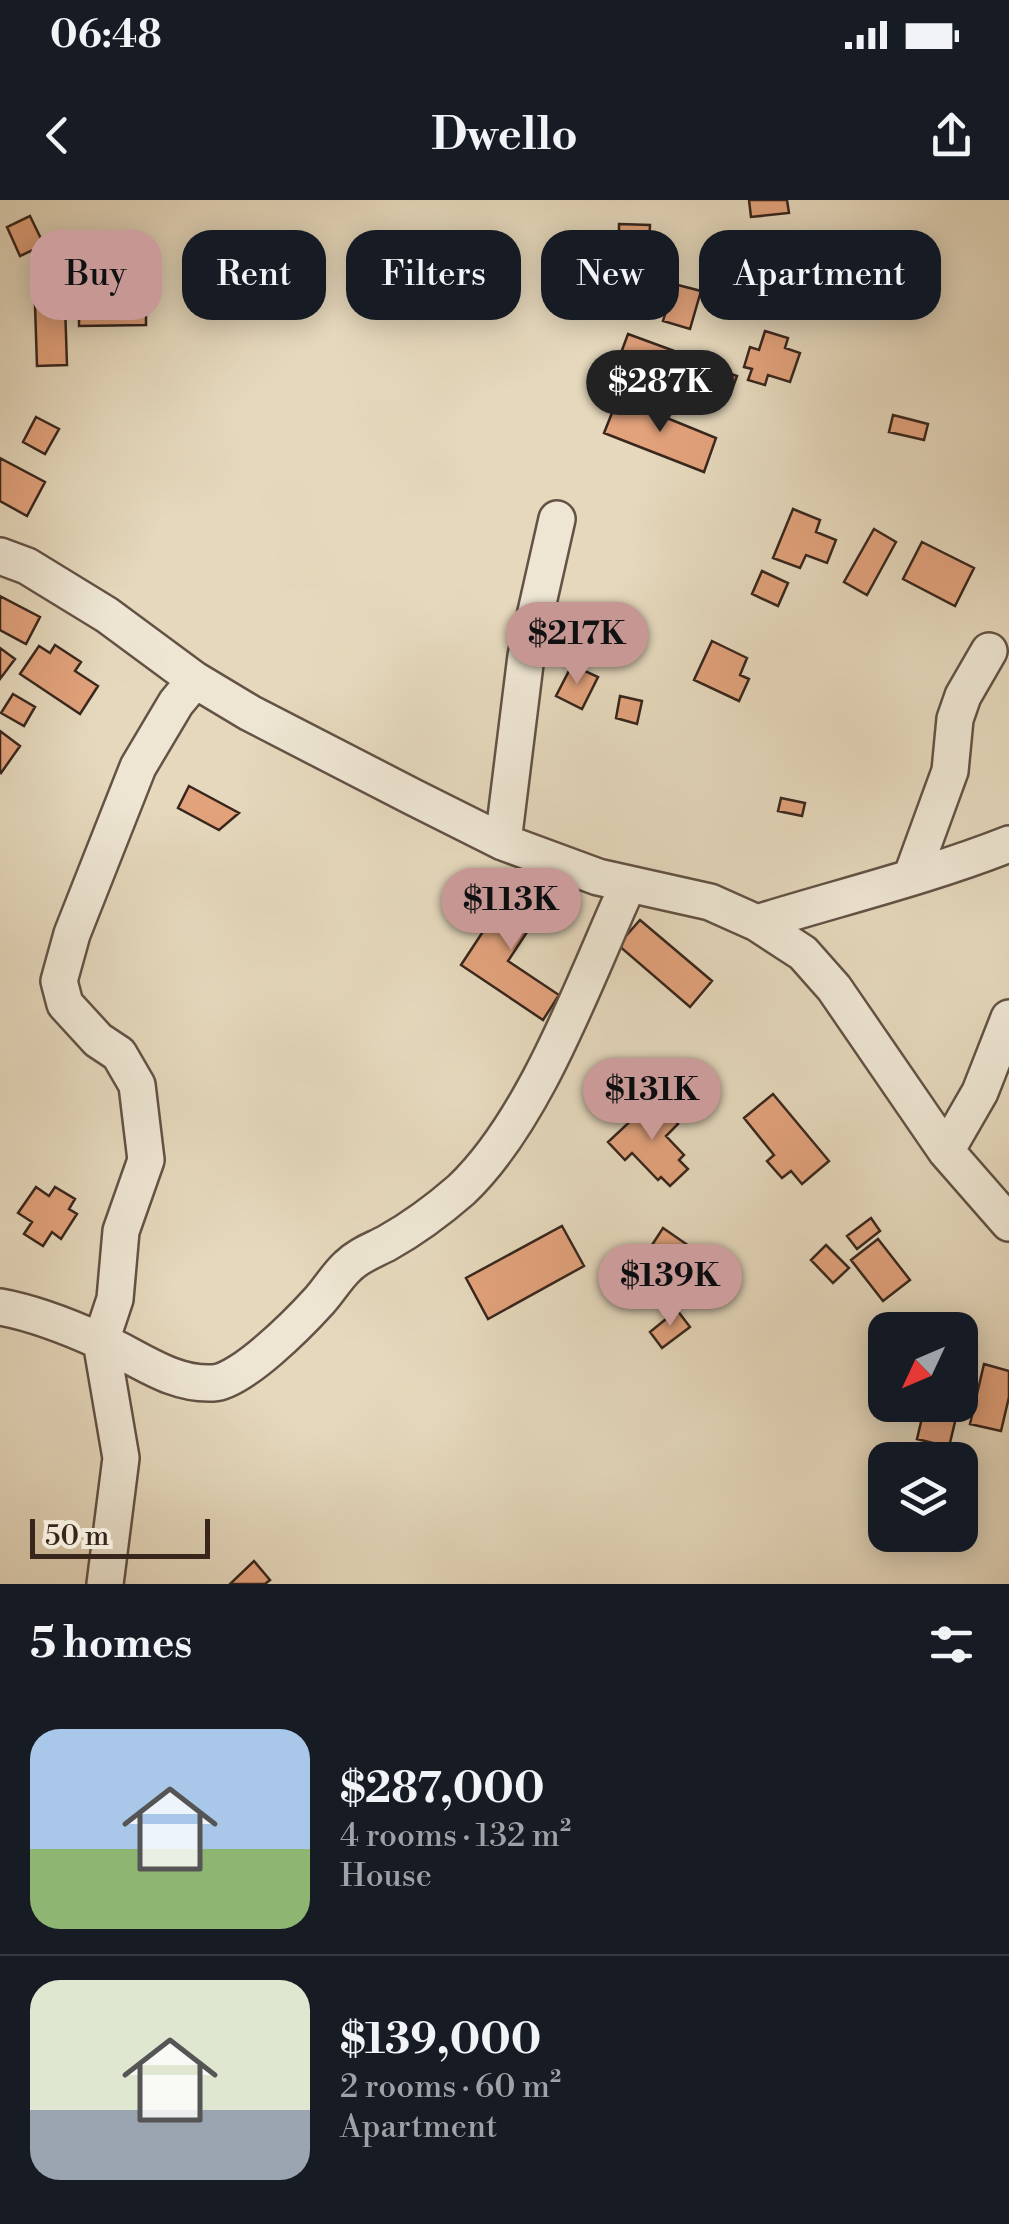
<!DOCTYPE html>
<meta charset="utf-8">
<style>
:root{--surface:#171b24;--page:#242831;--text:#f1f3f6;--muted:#9ea1a6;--line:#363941;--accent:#c59692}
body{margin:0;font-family:"Libre Bodoni",serif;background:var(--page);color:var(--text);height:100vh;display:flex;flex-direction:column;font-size:38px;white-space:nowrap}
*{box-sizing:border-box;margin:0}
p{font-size:32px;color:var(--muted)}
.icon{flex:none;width:55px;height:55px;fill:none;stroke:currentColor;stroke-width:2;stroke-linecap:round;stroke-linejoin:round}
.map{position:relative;height:1384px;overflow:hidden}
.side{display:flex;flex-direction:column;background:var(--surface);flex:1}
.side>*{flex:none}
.banner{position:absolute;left:30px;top:30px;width:950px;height:90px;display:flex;gap:20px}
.needle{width:65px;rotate:226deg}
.fabs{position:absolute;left:868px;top:1112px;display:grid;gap:20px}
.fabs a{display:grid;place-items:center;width:110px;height:110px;border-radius:20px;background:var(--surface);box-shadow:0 5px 25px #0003;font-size:50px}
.scale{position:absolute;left:30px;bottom:25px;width:180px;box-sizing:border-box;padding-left:10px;border:5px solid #38261d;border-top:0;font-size:28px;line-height:35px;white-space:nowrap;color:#38261d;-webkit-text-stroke:8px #eee6d3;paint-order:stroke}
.price{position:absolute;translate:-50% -85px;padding:0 22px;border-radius:35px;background:var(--accent);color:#111;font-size:32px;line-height:65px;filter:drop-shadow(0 2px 5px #0008)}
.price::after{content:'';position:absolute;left:50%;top:60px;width:30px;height:22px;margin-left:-15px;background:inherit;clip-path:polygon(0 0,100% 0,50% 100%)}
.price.selected{background:#222;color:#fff}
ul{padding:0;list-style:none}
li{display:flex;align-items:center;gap:30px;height:250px;padding:0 30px}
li+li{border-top:2px solid var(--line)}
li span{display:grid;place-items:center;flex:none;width:280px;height:200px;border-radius:30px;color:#555}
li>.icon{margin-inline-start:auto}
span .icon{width:120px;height:120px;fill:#fffc;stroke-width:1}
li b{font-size:42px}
h2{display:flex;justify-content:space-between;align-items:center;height:120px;padding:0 30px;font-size:42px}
.tag{padding:0 35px;border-radius:30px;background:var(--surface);box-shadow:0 5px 25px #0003;font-size:35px;line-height:90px}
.tag.selected{background:var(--accent);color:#111}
.status{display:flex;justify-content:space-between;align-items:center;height:70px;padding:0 50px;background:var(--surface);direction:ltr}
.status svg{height:28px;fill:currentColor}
header{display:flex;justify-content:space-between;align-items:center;height:130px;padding:0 30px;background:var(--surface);font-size:45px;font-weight:700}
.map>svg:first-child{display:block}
.building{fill:#e2a27c;stroke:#38261d;stroke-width:2.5}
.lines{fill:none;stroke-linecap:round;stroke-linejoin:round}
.minor-casing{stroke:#635245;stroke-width:40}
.minor{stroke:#eee6d3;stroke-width:35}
</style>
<div class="status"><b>06:48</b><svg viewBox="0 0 49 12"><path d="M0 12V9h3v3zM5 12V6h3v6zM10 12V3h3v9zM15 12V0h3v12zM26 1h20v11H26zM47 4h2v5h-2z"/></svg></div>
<header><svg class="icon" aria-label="back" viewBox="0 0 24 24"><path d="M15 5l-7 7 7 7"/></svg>Dwello<svg class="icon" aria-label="share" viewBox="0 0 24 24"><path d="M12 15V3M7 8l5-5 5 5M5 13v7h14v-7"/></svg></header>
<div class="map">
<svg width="1009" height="1384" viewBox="0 0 1009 1384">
<rect width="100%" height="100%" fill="#e5d8bc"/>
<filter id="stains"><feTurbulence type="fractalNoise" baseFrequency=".002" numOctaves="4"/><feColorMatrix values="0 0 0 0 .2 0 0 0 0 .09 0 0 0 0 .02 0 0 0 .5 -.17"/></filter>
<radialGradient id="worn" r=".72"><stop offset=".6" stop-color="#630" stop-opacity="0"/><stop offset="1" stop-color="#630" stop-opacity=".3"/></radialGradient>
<path class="building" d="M 749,0 L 787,0 L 789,13 L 751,17 Z
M 30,16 L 44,45 L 20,56 L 7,27 Z
M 619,24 L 650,25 L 649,46 L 619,45 Z
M 130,41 L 137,61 L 115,68 L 108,49 Z
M 273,74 L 309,78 L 307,105 L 270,101 Z
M 674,84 L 701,91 L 690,129 L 663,121 Z
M 146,95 L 146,125 L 79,126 L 79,97 Z
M 65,104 L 67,165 L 37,166 L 35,105 Z
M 765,131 L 788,138 L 785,148 L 800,153 L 790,182 L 768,175 L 765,185 L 748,180 L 752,169 L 744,167 L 750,147 L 759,150 Z
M 628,134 L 718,167 L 709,193 L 694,188 L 690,199 L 657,188 L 657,180 L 646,175 L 641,189 L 621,182 L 624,172 L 615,169 Z
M 723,171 L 737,176 L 730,195 L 716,190 Z
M 618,198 L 716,238 L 704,272 L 604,233 Z
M 893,215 L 928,224 L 924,240 L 889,232 Z
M 36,217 L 59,229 L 45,254 L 23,242 Z
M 0,258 L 45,282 L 27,316 L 0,301 Z
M 793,309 L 820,320 L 816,332 L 836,340 L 827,363 L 806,355 L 800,368 L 773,358 Z
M 874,329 L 896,342 L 867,395 L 844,382 Z
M 922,342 L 974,368 L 955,406 L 903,379 Z
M 762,371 L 788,383 L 778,406 L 752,394 Z
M 0,396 L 40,417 L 26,444 L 0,430 Z
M 603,407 L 621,410 L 617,428 L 599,424 Z
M 712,441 L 747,458 L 740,475 L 749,479 L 739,501 L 694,480 Z
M 55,445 L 81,462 L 75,471 L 98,486 L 80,514 L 20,474 L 39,446 L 50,453 Z
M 0,448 L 15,459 L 0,479 Z
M 572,465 L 598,477 L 582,509 L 556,496 Z
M 13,494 L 35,507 L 24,526 L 1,513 Z
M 620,496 L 642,501 L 637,524 L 616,518 Z
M 0,531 L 20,546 L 1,573 L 0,572 Z
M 189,586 L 239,613 L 219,630 L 178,608 Z
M 781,598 L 805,603 L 802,616 L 778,611 Z
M 515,683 L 546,703 L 508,761 L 559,795 L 543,820 L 461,765 Z
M 640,720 L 712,781 L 690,807 L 618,745 Z
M 773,894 L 829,961 L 802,984 L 791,971 L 782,978 L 767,961 L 774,955 L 744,918 Z
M 654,899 L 678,924 L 666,936 L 684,955 L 679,960 L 688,969 L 670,986 L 661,977 L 658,980 L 632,953 L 625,960 L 608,942 Z
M 36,987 L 49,996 L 55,987 L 75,999 L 69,1009 L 77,1014 L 61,1039 L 52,1032 L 43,1046 L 24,1034 L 32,1022 L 18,1013 Z
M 871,1018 L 880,1031 L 857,1049 L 847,1036 Z
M 562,1026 L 584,1066 L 488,1119 L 466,1078 Z
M 663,1028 L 692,1048 L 670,1081 L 641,1062 Z
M 878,1039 L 910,1080 L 883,1101 L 851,1060 Z
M 826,1045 L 849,1068 L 833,1083 L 811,1060 Z
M 677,1110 L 690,1127 L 662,1148 L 650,1132 Z
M 984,1164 L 1009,1171 L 1009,1197 L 1001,1231 L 970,1224 Z
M 925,1205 L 959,1205 L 949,1247 L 917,1239 Z
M 254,1361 L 270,1380 L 265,1384 L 230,1384 Z"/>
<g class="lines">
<g class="minor-casing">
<path id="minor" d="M 0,356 L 27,366 L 107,415 L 195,480 L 250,513 L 413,597 L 503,642 L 598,677 L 710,702 L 757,723 L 803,753 L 834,788 L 946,951 L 1009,1023
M 503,642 L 526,456 L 557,319
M 912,675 L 950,571 L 955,519 L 963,496 L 989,451
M 757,723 C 841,697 928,676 1009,644
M 946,951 L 980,892 L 1009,818
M 0,1107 C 34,1113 69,1127 100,1141 C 138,1157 170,1185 213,1183 C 241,1182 299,1123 319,1101 C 329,1090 337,1076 348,1066 C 359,1055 374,1050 387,1043 C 414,1028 438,1010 461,990 C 536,919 585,779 628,685
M 105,1384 L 121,1258 L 101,1141 L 115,1099 L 121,1031 L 146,960 L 137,885 L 119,854 L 98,840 L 65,804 L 59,781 L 72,734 L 138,567 L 176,503 L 195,480"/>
</g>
<use href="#minor" class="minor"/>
</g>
<rect width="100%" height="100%" filter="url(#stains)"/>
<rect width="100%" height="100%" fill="url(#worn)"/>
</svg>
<div class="fabs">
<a><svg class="needle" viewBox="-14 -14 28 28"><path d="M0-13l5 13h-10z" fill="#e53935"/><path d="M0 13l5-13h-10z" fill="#9ea1a6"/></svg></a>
<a><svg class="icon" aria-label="layers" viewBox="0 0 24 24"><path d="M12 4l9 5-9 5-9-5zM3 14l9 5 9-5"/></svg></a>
</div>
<div class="scale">50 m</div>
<b class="price selected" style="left:660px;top:235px">$287K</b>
<b class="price" style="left:577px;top:487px">$217K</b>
<b class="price" style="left:511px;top:753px">$113K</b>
<b class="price" style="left:652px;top:943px">$131K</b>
<b class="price" style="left:670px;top:1129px">$139K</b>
<div class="banner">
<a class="tag selected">Buy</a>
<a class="tag">Rent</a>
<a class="tag">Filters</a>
<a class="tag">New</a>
<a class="tag">Apartment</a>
</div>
</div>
<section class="side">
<h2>5 homes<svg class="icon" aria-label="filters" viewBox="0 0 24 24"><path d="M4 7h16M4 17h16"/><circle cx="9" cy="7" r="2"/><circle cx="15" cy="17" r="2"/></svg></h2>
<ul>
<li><span style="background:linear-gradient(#a9c7e8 60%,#8fb573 0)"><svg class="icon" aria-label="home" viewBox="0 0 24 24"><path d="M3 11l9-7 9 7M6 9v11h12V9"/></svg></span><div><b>$287,000</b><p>4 rooms · 132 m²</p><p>House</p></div></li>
<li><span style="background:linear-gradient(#dfe7d0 65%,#9aa5b1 0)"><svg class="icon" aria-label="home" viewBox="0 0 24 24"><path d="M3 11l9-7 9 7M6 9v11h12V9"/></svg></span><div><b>$139,000</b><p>2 rooms · 60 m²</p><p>Apartment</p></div></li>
</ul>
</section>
